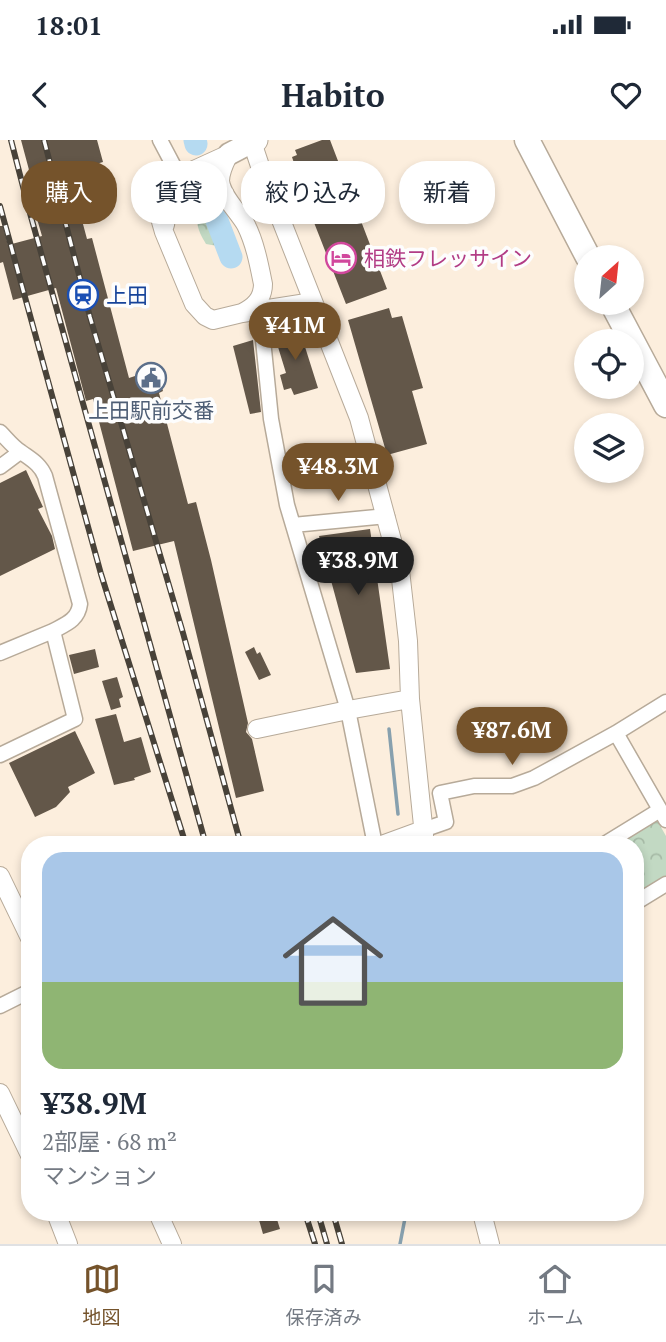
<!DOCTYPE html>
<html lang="ja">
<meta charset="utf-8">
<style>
:root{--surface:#fff;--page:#f2f2f3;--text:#1f2937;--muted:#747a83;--line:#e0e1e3;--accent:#75532b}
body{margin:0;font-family:"PT Serif","Noto Sans JP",serif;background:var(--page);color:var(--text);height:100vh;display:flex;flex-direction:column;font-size:26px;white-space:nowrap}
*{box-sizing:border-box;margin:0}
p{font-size:23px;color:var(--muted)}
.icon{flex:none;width:38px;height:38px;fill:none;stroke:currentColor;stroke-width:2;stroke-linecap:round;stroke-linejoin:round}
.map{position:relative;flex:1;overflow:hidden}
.panel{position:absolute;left:21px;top:696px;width:623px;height:385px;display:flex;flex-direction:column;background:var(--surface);border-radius:28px;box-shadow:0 4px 10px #0003}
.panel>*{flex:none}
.guide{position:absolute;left:21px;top:21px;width:625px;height:63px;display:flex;gap:14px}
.needle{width:46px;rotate:27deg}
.controls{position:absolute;left:574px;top:105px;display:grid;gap:14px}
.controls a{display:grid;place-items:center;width:70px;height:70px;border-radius:50%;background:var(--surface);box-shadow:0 4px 10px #0003;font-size:35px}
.price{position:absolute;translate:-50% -60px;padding:0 16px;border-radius:24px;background:var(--accent);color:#fff;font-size:23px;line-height:46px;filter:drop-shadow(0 2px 4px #0008)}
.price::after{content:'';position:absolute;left:50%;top:42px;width:21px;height:16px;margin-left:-10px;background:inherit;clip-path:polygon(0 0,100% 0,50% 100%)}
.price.on{background:#222;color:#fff}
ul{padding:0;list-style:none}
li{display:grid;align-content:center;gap:14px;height:371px;padding:0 21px}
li+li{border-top:2px solid var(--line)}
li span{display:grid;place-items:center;height:217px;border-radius:21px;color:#555}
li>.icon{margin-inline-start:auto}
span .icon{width:126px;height:126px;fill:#fffc;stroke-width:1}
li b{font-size:30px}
.tag{padding:0 24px;border-radius:28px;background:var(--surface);box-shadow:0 4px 10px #0003;font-size:24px;line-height:63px}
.tag.on{background:var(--accent);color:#fff}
.status{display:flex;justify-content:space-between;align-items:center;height:49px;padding:0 35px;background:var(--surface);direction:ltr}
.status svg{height:19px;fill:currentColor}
header{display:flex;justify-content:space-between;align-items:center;height:91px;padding:0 21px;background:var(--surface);font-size:32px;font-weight:600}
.menu{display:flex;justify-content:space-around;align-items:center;height:98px;border-top:2px solid var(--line);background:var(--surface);font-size:19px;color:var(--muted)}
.menu a{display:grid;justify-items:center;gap:4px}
.menu .on{color:var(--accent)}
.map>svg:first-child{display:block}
.park{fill:url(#park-crowns)}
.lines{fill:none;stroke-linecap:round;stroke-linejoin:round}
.stream{stroke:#87a0ae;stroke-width:3.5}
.river{stroke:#b5daf1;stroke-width:23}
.building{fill:#635749}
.minor-casing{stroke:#b7aa99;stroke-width:17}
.tertiary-casing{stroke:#b7aa99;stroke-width:20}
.secondary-casing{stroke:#b7aa99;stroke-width:24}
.primary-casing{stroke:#b7aa99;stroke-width:25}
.trunk-casing{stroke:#b7aa99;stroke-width:27}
.minor{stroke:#fff;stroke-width:14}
.tertiary{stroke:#fff;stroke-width:18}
.secondary{stroke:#fff;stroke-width:21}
.primary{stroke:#fff;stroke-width:23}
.trunk{stroke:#fff;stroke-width:24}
.rail-casing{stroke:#484239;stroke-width:6}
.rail{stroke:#fdfdfd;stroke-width:3.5;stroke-dasharray:10;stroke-linecap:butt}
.labels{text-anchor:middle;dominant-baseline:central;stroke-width:7;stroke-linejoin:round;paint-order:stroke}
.hotel-label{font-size:21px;fill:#b23c85;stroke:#fdfdfd;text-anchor:start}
.transit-label{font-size:21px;fill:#164399;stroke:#fdfdfd;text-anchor:start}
.service-label{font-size:21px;fill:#4e5e75;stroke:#fdfdfd}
</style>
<div class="status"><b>18:01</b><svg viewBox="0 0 49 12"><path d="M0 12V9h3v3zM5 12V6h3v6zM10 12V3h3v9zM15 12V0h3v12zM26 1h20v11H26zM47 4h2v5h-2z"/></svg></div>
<header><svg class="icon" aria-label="back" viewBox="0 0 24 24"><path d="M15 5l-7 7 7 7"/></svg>Habito<svg class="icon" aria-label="heart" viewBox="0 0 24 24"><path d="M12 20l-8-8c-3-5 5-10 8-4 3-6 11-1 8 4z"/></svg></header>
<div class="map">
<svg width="666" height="1104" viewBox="0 0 666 1104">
<defs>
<pattern id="park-crowns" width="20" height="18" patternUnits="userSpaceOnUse" patternTransform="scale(1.75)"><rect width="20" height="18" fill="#c2d9c3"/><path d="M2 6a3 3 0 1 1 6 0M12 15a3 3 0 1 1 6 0" fill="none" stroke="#a6baa6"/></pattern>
</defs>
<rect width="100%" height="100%" fill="#fceedd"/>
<path class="park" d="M 210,69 C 226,73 236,88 233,104 L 223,107 L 206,104 C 200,94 193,82 201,71 Z
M 651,681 L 658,682 L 666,696 L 666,738 L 635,757 L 635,705 L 611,705 Z"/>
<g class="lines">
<path class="stream" d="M 389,589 L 398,674
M 400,1104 L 406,1073"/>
<path class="river" d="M 195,0 L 196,4
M 213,70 L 231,117"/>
</g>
<path class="building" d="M 21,0 L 97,0 L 103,22 L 69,32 L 87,99 L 92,98 L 129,238 L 156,229 L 163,251 L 159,253 L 188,364 L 196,362 L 211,420 L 248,583 L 246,592 L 252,599 L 264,651 L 236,658 L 174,401 L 133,411 L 93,259 L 86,261 L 56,148 L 13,160 L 3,122 L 0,123 L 0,86 L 3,86 L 8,105 L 42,96 L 35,72 L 40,71 Z
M 322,0 L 330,0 L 387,149 L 346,164 L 291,24 L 294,23 L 292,17 L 297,15 L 295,10 Z
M 389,168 L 392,178 L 402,176 L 423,248 L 412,251 L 427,304 L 387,315 L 348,180 Z
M 295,187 L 300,191 L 318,248 L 294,255 L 291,248 L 284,250 L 280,235 L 286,233 L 274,194 Z
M 253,200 L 261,272 L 250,274 L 233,206 Z
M 26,330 L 43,367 L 38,369 L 52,396 L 55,409 L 0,436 L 0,343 Z
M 370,389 L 390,529 L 356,533 L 319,396 Z
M 254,507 L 257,514 L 260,512 L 271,535 L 259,540 L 245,512 Z
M 95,509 L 99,527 L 74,534 L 69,515 Z
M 117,537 L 123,557 L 119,559 L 121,567 L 111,570 L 102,541 Z
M 116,574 L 124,602 L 141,597 L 151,632 L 134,638 L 135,640 L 114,645 L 95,579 Z
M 75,591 L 95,633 L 68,647 L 70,652 L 56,667 L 35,677 L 9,623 Z
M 257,1073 L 275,1073 L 280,1089 L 263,1094 Z"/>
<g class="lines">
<g class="minor-casing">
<path id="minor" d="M 160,0 L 179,36
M 260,170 L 271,279 L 287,365 L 348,570 L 375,705
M 0,292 C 7,299 13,307 21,312 C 32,320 40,324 45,336 L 80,464 C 78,480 66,484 53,491 L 75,579 L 0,615
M 0,327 L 20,312
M 293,385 L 387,376
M 0,513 L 53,491
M 616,593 L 666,680
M 423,690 L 446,682 L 440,653 L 474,646 L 512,646 L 534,638 L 616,593 L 666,562
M 603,705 L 660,670
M 635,763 L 666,744
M 0,866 L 30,851"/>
</g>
<g class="tertiary-casing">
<path id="tertiary" d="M 252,2 L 261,29 L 359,278 L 400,430 L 408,501 L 410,559 L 425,705
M 229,14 L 172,40 L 164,48 L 159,60 L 158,71 L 164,92 L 194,164 L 205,176 L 213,180 L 242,173 L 313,162
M 229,14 C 225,22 220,31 220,41 C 222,57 238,71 246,85 C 255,103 259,124 263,144 C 263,159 254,167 242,173
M 165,85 C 168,53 196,33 225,54
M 257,589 L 348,570 L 410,559
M 382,705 L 423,690
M 0,736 L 30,798
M 0,953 L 30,1015
M 56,1073 L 68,1104
M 158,1073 L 172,1104
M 482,1073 L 490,1104"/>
</g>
<g class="secondary-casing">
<path id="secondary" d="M 229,14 L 252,2"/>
</g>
<g class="primary-casing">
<path id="primary" d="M 251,0 L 252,2 L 256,0"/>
</g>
<g class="trunk-casing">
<path id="trunk" d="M 527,0 L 588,117
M 612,163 L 666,265"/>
</g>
<use href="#minor" class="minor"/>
<use href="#tertiary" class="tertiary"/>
<use href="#secondary" class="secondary"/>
<use href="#primary" class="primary"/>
<use href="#trunk" class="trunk"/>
<g class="rail-casing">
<path id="rail" d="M 11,0 L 28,66 L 206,705
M 44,0 L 90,177 L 183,493 L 241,705
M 0,66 L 101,434 L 186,705
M 305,1073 L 315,1104
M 318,1073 L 327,1104
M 333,1073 L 342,1104"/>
</g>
<use href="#rail" class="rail"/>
</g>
<defs>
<g id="hotel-ring" transform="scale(1.575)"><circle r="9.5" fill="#fdfdfd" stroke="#d1479c" stroke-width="1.5"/><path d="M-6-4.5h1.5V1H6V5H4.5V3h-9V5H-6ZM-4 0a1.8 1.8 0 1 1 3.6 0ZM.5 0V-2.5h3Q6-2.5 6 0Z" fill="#d1479c"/></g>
<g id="station-ring" transform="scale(1.575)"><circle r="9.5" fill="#fdfdfd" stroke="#1a4fb4" stroke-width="1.5"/><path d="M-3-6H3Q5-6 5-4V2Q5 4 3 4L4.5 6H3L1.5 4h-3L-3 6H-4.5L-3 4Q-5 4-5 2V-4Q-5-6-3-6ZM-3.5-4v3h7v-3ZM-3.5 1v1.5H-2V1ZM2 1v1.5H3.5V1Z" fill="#1a4fb4"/></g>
<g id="civic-ring" transform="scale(1.575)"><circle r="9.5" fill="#fdfdfd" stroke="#5c6f8a" stroke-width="1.5"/><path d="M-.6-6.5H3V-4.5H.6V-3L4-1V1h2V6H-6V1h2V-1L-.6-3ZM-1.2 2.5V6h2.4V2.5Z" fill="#5c6f8a"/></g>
</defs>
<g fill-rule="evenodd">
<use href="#hotel-ring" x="341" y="118"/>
<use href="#station-ring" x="83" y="155"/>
<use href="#civic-ring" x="151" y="238"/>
</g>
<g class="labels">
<g class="hotel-label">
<text x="364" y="118">相鉄フレッサイン</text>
</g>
<g class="transit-label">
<text x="106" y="155">上田</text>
</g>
<g class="service-label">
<text x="151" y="270">上田駅前交番</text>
</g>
</g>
</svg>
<div class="controls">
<a><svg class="needle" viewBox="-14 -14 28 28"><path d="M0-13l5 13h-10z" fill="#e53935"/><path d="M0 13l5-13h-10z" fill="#747a83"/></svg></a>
<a><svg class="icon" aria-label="locate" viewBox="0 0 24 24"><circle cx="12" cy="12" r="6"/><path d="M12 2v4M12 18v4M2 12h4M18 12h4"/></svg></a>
<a><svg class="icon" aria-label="layers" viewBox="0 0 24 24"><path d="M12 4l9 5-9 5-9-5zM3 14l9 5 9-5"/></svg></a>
</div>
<b class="price" style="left:295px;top:222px">¥41M</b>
<b class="price" style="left:338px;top:363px">¥48.3M</b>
<b class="price on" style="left:358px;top:457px">¥38.9M</b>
<b class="price" style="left:512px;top:627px">¥87.6M</b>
<div class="guide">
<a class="tag on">購入</a>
<a class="tag">賃貸</a>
<a class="tag">絞り込み</a>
<a class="tag">新着</a>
</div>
<section class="panel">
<ul>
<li><span style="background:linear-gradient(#a9c7e8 60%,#8fb573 0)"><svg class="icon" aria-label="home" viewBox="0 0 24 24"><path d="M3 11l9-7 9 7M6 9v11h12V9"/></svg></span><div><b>¥38.9M</b><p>2部屋 · 68 m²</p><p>マンション</p></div></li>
</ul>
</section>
</div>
<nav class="menu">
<a class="on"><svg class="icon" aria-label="map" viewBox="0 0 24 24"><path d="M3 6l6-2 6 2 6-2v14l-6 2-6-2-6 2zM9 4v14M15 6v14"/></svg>地図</a>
<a><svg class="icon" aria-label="saved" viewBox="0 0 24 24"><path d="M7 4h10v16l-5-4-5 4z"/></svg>保存済み</a>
<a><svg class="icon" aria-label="home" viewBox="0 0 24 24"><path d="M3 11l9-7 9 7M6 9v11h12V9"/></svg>ホーム</a>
</nav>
